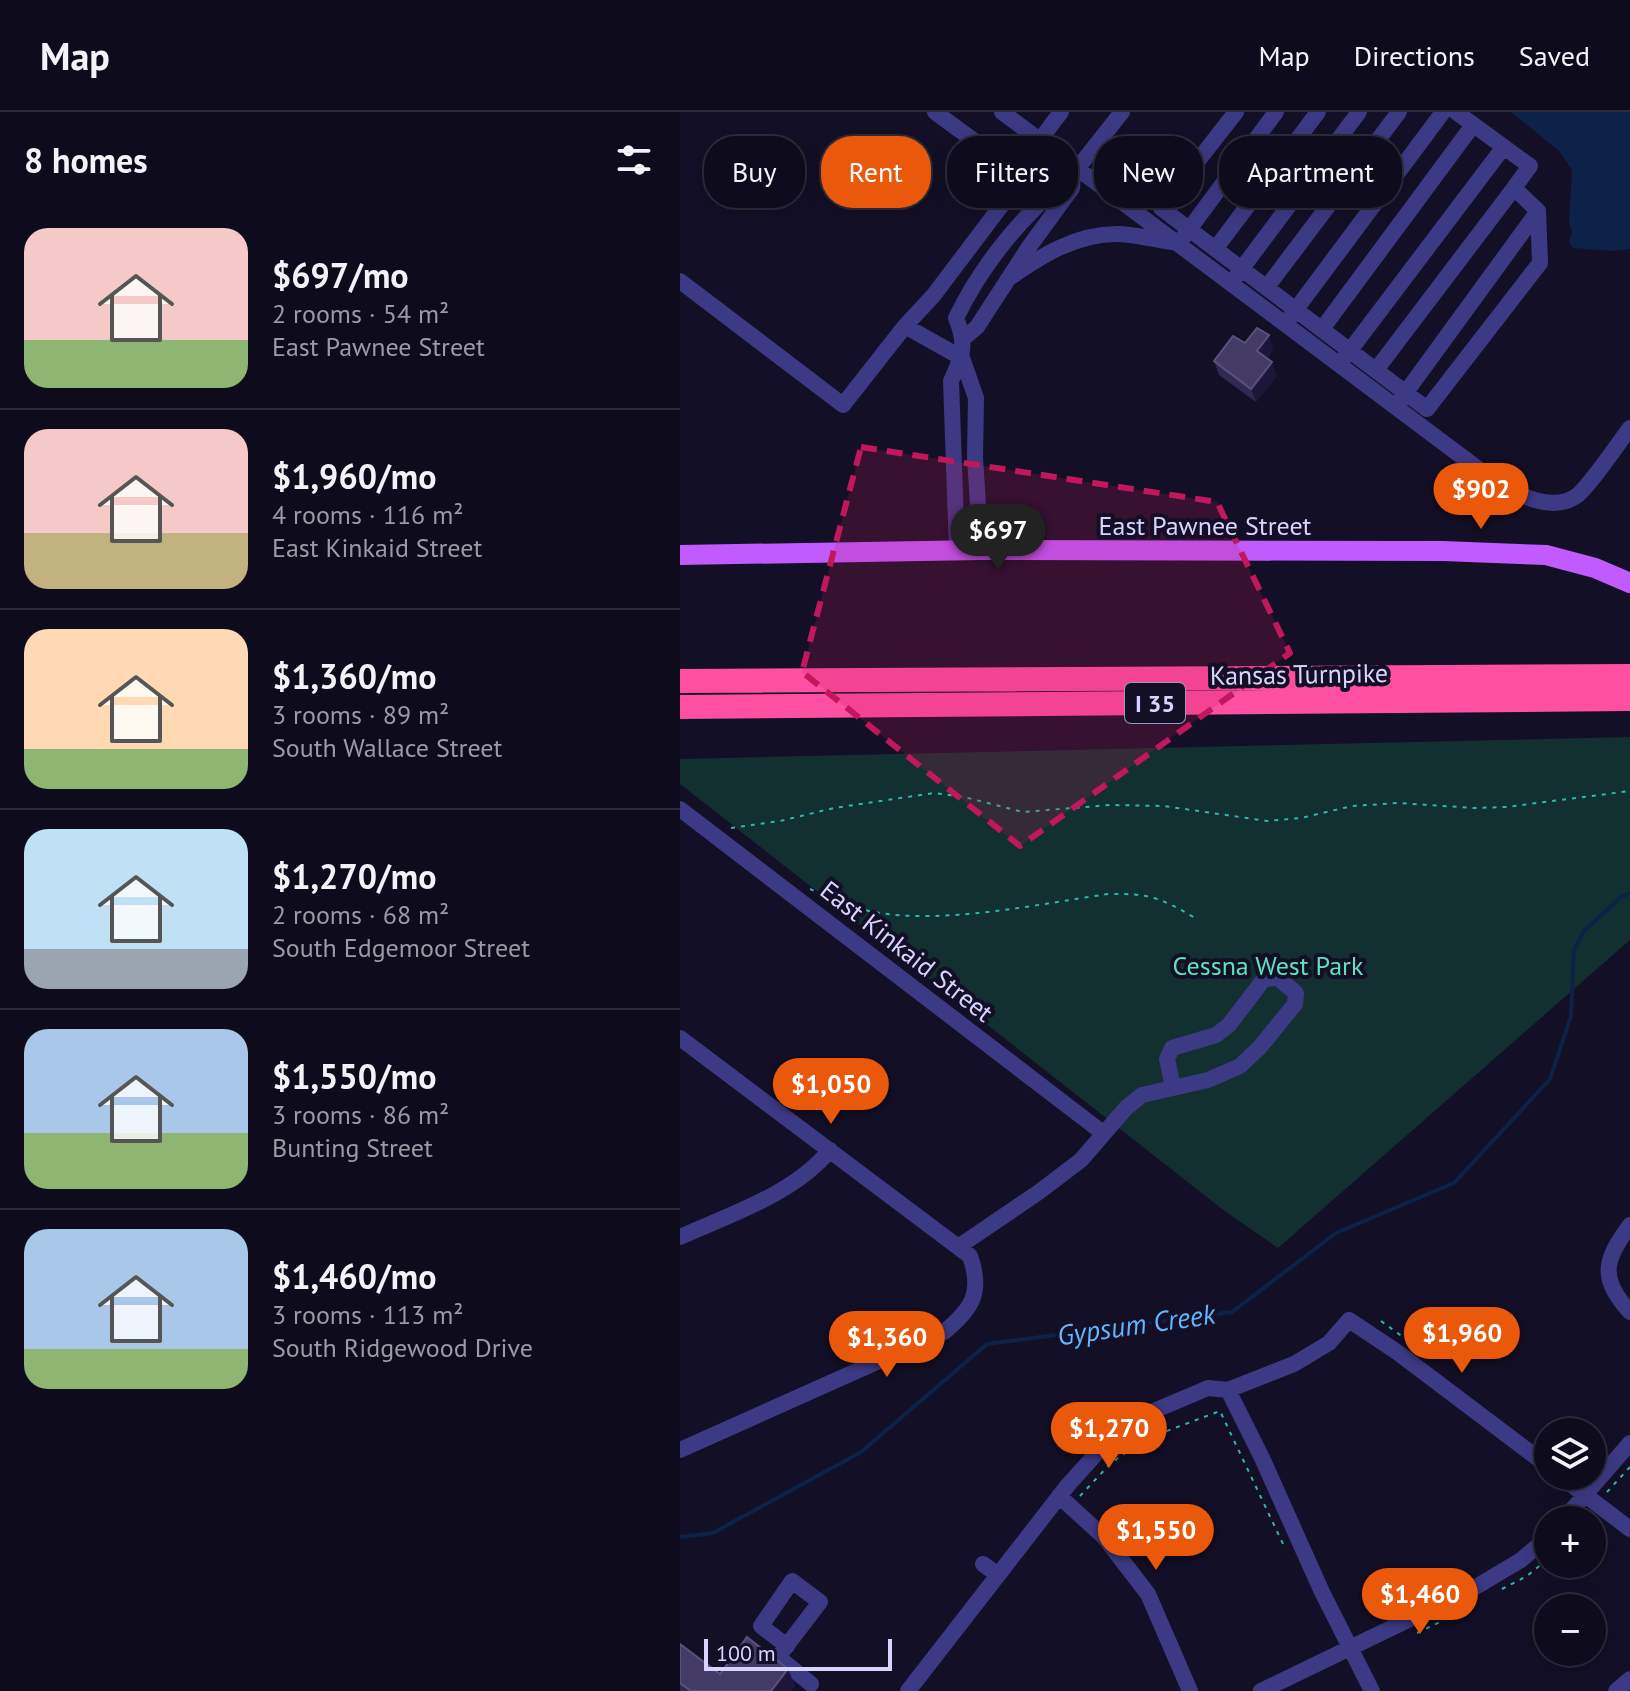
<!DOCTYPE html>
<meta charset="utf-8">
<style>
:root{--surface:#0e0b1c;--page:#1c1929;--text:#f1f3f6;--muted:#9b9ba3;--line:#2e2b3b;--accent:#ea580c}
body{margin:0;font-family:"PT Sans",sans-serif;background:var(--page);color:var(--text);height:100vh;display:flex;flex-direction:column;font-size:30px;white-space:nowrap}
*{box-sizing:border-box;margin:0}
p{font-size:26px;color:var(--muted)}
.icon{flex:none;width:44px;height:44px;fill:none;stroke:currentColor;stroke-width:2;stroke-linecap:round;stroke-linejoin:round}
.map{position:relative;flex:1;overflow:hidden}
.drawer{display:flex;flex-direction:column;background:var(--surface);width:680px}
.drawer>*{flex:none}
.top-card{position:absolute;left:24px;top:24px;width:760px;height:72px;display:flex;gap:16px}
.fabs{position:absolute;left:854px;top:1306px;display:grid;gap:16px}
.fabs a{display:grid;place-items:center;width:72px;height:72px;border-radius:50%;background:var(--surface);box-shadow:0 4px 20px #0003,0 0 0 2px var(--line);font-size:40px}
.scale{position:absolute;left:24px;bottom:20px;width:188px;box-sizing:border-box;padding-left:8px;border:4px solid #d9d4ff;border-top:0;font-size:22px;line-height:28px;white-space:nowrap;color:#d9d4ff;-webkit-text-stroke:6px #130f26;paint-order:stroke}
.price{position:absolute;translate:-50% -68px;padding:0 18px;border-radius:28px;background:var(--accent);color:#fff;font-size:26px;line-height:52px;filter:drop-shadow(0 2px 4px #0008)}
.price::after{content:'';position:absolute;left:50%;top:48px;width:24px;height:18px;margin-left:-12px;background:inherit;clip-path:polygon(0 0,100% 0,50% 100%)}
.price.active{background:#222;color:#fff}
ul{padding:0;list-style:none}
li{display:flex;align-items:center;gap:24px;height:200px;padding:0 24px}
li+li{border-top:2px solid var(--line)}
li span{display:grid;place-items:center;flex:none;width:224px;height:160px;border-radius:24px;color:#555}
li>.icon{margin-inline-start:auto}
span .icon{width:96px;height:96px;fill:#fffc;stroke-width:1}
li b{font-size:34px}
h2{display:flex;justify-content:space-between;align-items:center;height:96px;padding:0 24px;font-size:34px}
.chip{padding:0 28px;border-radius:32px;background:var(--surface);box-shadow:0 4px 20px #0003,0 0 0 2px var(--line);font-size:28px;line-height:72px}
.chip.active{background:var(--accent);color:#fff}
header{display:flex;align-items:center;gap:48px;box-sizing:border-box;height:112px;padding:0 40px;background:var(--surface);border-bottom:2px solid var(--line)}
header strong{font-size:38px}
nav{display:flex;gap:44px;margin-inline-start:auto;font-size:28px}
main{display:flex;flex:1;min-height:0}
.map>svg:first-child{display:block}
.green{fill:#12302f}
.water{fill:#0c2248}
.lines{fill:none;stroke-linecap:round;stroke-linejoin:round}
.stream{stroke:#0c2248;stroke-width:4}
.path{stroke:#2fb8b0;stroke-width:2;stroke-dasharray:4 6;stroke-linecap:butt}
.minor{stroke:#3d3a85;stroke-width:16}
.major{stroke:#c25bff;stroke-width:20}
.highway{stroke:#ff4fa3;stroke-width:24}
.wall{fill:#312854}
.shaded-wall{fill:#1d163a}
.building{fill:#433a66;stroke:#5a527e;stroke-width:2}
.marked{fill:#c2185b;fill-opacity:0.2;stroke:#c2185b;stroke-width:6;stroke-dasharray:16 10;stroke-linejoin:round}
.labels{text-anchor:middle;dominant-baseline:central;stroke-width:8;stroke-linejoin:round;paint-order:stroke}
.shield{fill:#130f26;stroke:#9e99be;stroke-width:2}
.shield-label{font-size:24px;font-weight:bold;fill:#d9d4ff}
.street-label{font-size:26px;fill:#d9d4ff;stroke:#130f26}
.park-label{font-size:26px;fill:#5fe0c0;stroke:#130f26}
.water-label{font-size:28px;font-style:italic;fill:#62b6ff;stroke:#130f26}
</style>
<header>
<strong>Map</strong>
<nav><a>Map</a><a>Directions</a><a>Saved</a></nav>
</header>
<main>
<section class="drawer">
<h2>8 homes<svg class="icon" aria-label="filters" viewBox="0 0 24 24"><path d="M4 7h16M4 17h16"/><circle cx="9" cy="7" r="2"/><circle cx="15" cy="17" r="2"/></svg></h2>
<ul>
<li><span style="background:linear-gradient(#f6c9c9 70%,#8fb573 0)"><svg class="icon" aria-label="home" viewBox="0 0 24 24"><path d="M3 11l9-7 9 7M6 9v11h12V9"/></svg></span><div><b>$697/mo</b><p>2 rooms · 54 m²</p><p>East Pawnee Street</p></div></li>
<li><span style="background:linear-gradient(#f6c9c9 65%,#c2b280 0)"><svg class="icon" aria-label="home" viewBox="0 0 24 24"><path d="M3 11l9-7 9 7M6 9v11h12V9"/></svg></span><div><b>$1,960/mo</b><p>4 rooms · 116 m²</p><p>East Kinkaid Street</p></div></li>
<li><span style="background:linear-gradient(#ffd9b3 75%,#8fb573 0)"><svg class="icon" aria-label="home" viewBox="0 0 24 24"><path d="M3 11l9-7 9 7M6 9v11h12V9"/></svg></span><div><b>$1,360/mo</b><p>3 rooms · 89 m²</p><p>South Wallace Street</p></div></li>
<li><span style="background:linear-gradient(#bfe0f5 75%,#9aa5b1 0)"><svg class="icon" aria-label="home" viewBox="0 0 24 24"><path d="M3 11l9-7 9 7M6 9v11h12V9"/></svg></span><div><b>$1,270/mo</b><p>2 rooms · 68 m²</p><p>South Edgemoor Street</p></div></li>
<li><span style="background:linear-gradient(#a9c7e8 65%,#8fb573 0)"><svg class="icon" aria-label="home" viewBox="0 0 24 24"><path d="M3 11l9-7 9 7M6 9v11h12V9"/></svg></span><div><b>$1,550/mo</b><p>3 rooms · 86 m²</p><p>Bunting Street</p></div></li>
<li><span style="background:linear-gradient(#a9c7e8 75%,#8fb573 0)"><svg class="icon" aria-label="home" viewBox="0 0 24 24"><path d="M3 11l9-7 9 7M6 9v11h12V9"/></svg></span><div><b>$1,460/mo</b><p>3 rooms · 113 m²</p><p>South Ridgewood Drive</p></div></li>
</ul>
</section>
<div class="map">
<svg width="950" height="1579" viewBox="0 0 950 1579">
<rect width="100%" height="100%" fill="#130f26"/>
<path class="green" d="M 950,625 L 950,828 L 598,1136 L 546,1100 L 0,672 L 0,647 Z"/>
<path class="water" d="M 831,0 L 950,0 L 950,137 L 933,139 L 893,136 L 889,130 L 892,121 L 889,109 L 892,58 L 879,39 Z"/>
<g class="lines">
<path class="stream" d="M 0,1425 L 33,1421 L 181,1340 L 307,1232 L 552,1200 L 656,1121 L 774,1071 L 870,967 L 891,904 L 894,838 L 904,819 L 941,785 L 950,781"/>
<path class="path" d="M 51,716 L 100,709 L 154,696 L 254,681 L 284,685 L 343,700 L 430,693 L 484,694 L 587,709 L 621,706 L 672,694 L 718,691 L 794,696 L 826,695 L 950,679
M 130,777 C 150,786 171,796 194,800 C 262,813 359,792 428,782 C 469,781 481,786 515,806
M 701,1209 L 730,1230
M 927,1380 L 950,1355
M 400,1384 L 430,1352 L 463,1328 L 540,1299 L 604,1434
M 822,1477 L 847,1464 L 868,1447
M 737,1521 L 760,1510"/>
<path class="minor" d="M 255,0 L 343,65 L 253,184 L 225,214 L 282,246 L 296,286 L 295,346 L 301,438
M 322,0 L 817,371 C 839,383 871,400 895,385 C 906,379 940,329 950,316
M 556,0 L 481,96 L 747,297 L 860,151 L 858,99 L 834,76 L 850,54 L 776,0
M 360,28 L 381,0
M 536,136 L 638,0
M 557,163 L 679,0
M 328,167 C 361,144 395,122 437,122 C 455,122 480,129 499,131 L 596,0
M 0,169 L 163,293 L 225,214
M 587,175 L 719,0
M 611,204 L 763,0
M 642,217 L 793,13
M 284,226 L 297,215 L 349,135 L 392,76 L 393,62
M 665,245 L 823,36
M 696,258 L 834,76
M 721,287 L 858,99
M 277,439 L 271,269 C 283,243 287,233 276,206 C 296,165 324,127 356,95 C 368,83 377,67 393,62 L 442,0
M 0,697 L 423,1021
M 0,926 L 290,1144 C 303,1181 292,1197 264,1220 L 0,1338
M 950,1113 C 925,1147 918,1166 950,1200
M 0,1125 C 51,1102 114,1082 150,1038
M 278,1135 L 359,1080 L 401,1048 L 446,996 L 462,983 L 528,968 L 560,954 L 580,935 L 615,892 L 616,881 L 598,866 L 584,867 L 549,913 L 536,923 L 492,936 L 487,947 L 493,975
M 548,1278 L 582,1346 L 642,1480 L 692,1579
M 880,1364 L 950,1417
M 379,1384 L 424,1425 L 468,1482 L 510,1579
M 883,1408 L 950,1331
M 303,1452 L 318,1463
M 107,1534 L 81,1514 L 112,1469 L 140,1490 L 98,1545 L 131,1572
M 228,1579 L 388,1373 L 443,1312 L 528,1276 L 548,1278 L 614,1252 L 649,1231 L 669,1208 L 717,1240 L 868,1354
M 581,1579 L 794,1476 L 841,1448 L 868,1425
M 936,1579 L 950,1567"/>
<path class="major" d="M 0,443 L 301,438 L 763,439 L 866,443 L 915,456 L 950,471"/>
<path class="highway" d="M 0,569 L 950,564
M 0,595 L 950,587"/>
</g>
<path class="wall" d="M 565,231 L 593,237 L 587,246 L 597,264 L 576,290 L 539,263 L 534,249 Z
M 0,1532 L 40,1562 L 108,1557 L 115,1574 L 111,1579 L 0,1579 Z"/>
<path class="shaded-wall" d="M 589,223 L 593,237 L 582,252 L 577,239 Z
M 592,250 L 597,264 L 576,290 L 571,277 Z
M 108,1557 L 115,1574 L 111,1579 L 91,1579 Z"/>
<path class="building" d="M 577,216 L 589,223 L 577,239 L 592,250 L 571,277 L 534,249 L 553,224 L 565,231 Z
M 67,1525 L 108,1557 L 91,1579 L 11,1579 L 0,1571 L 0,1532 L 40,1562 Z"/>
<path class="marked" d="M 181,335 L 537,390 L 610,541 L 340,734 L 122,560 Z"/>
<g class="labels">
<rect class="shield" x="445" y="571" width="60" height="40" rx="6"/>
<g class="shield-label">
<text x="475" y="591">I 35</text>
</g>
<g class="street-label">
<text x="525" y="413">East Pawnee Street</text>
<text transform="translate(619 562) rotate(-1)">Kansas Turnpike</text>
<text transform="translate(227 839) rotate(38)">East Kinkaid Street</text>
</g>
<g class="park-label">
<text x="588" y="853">Cessna West Park</text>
</g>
<g class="water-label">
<text transform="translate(456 1212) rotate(-8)">Gypsum Creek</text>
</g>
</g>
</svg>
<div class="fabs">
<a><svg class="icon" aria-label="layers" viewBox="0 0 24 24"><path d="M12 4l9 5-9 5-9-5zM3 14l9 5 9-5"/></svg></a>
<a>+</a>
<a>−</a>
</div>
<div class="scale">100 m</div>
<b class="price" style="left:801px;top:419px">$902</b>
<b class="price active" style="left:318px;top:460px">$697</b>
<b class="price" style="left:151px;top:1014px">$1,050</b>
<b class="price" style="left:782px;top:1263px">$1,960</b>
<b class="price" style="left:207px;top:1267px">$1,360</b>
<b class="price" style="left:429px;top:1358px">$1,270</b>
<b class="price" style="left:476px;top:1460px">$1,550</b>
<b class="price" style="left:740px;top:1524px">$1,460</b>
<div class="top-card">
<a class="chip">Buy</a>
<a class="chip active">Rent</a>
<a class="chip">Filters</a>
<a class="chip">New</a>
<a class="chip">Apartment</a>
</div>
</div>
</main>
